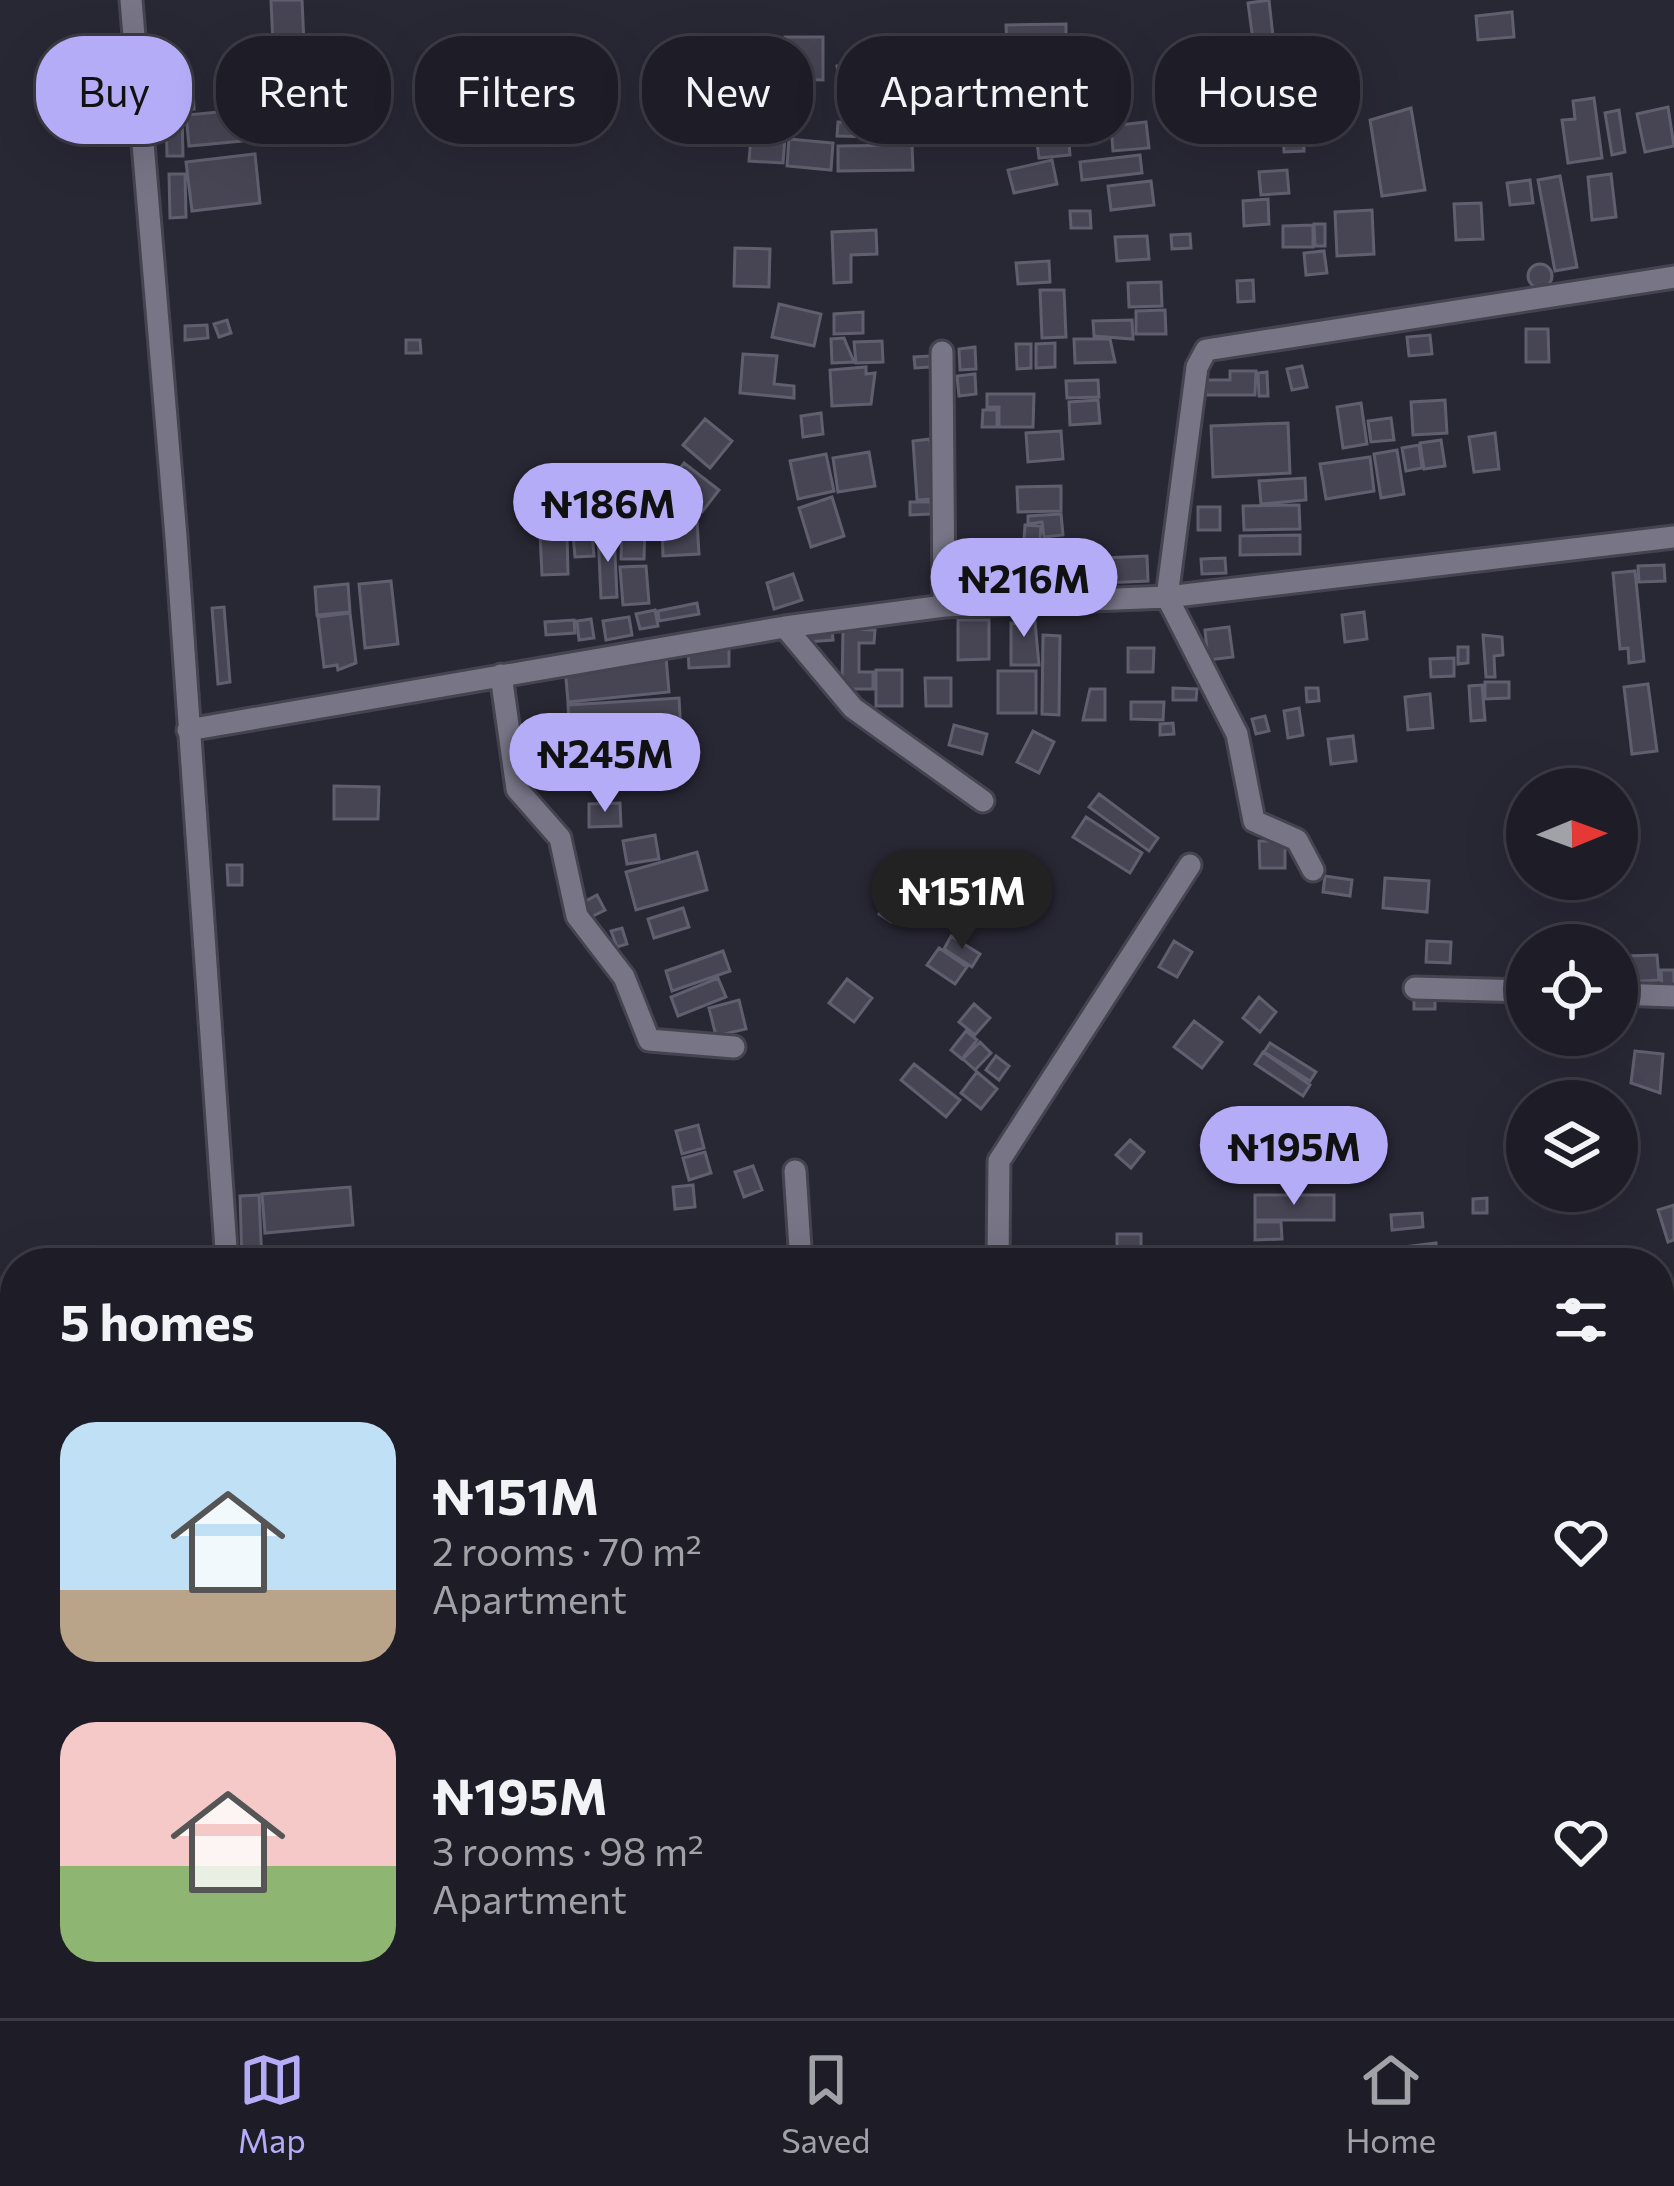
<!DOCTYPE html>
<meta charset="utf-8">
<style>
:root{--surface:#1e1d27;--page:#26262f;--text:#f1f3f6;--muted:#a1a2a7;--line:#3c3b44;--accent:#b5acf8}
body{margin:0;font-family:Commissioner,sans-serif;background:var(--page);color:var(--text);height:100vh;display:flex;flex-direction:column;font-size:45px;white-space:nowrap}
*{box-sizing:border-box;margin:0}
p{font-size:39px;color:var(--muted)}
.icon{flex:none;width:66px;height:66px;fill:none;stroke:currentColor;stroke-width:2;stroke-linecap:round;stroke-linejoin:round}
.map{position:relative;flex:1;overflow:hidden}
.drawer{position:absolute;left:0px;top:1248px;width:1674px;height:771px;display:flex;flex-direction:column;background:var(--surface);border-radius:48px 48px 0 0;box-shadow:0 12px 48px #0002,0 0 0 3px var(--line)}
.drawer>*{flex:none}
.guide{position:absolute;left:36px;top:36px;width:1602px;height:108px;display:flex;gap:24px}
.needle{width:78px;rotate:89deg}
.fabs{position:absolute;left:1506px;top:768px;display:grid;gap:24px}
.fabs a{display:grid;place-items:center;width:132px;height:132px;border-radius:50%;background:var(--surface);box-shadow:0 12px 48px #0002,0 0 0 3px var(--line);font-size:60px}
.price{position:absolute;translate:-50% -102px;padding:0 27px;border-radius:42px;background:var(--accent);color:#111;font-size:39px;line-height:78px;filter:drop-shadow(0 3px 6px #0008)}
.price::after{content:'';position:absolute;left:50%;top:72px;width:36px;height:27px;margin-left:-18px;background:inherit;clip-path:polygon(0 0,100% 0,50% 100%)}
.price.current{background:#222;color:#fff}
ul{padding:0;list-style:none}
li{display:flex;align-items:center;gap:36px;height:300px;padding:0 60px}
li span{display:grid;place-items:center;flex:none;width:336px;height:240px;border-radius:36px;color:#555}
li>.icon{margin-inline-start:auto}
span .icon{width:144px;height:144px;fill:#fffc;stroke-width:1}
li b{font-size:51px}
h2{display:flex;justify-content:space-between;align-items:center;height:144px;padding:0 60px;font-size:51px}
.chip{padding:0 42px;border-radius:48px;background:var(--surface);box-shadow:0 12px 48px #0002,0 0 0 3px var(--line);font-size:42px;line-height:108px}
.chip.current{background:var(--accent);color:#111}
.dock{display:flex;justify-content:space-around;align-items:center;height:168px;border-top:3px solid var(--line);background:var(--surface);font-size:33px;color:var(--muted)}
.dock a{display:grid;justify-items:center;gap:6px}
.dock .current{color:var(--accent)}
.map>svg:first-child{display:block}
.building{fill:#474554;stroke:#605f6f;stroke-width:3}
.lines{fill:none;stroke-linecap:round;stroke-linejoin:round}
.minor-casing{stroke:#45434f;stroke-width:27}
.minor{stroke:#777586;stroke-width:21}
</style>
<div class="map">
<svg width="1674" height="2018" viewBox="0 0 1674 2018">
<rect width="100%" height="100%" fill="#282734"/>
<path class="building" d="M 271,0 L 302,0 L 304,43 L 273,44 Z
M 1269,0 L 1274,46 L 1254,48 L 1248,3 Z
M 1512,12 L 1514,37 L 1478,40 L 1476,16 Z
M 1066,24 L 1066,44 L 1007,45 L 1006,25 Z
M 785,37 L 823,37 L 823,80 L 783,79 L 779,48 L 785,48 Z
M 1327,41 L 1328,71 L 1302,72 L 1301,42 Z
M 951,44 L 953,80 L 939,81 L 937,45 Z
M 1064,49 L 1064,71 L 1028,72 L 1028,50 Z
M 1072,52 L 1083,52 L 1083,69 L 1072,69 Z
M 730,57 L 746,59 L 744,81 L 729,80 Z
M 868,61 L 873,90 L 842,95 L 837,66 Z
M 995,73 L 1019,73 L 1019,99 L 995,99 Z
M 1022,75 L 1036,76 L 1036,99 L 1022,99 Z
M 1267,80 L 1281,80 L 1282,93 L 1268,94 Z
M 193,85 L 194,109 L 165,111 L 164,87 Z
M 1594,98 L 1602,158 L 1568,163 L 1562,120 L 1575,119 L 1573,101 Z
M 754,101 L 786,101 L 786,133 L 753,132 Z
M 1067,106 L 1068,129 L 1005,131 L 1004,108 Z
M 272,107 L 275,138 L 189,146 L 186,115 Z
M 1668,107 L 1674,146 L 1645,152 L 1637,114 Z
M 1411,108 L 1425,190 L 1382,196 L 1370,120 Z
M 1619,110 L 1625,152 L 1612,155 L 1605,113 Z
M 166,113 L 182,113 L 183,156 L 167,156 Z
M 1089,114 L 1090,128 L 1073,129 L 1072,115 Z
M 838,122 L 917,124 L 917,138 L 837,136 Z
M 1146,122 L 1149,148 L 1113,151 L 1111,126 Z
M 1303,122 L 1304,151 L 1284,152 L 1283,123 Z
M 1068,132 L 1070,155 L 1039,158 L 1036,135 Z
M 751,136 L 785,138 L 783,163 L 749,161 Z
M 789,139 L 833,143 L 831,170 L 787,166 Z
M 912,145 L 913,170 L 838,171 L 838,146 Z
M 255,154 L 260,203 L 192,211 L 186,162 Z
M 1140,155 L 1142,173 L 1082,180 L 1080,162 Z
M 1052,160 L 1057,184 L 1014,193 L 1008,170 Z
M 1287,170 L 1289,193 L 1261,195 L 1259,172 Z
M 169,174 L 185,174 L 186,217 L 170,218 Z
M 1611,174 L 1616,217 L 1592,220 L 1588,177 Z
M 1560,176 L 1577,267 L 1555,271 L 1538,180 Z
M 1530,180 L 1533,203 L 1510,205 L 1507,183 Z
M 1151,181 L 1154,205 L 1111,210 L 1108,186 Z
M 1268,199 L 1269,224 L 1244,226 L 1243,201 Z
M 1481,203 L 1483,239 L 1456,240 L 1454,204 Z
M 1372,210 L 1374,254 L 1337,256 L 1335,212 Z
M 1070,211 L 1090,211 L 1091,228 L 1071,228 Z
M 1314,224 L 1325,224 L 1325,246 L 1315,246 Z
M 1313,225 L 1313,247 L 1283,247 L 1283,226 Z
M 876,230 L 877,254 L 851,255 L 851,282 L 834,283 L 832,232 Z
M 1190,234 L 1191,248 L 1172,249 L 1171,235 Z
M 1147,236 L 1149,259 L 1117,261 L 1115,237 Z
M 735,248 L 770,249 L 769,287 L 734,286 Z
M 1324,251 L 1327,273 L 1306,275 L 1304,253 Z
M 1049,261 L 1050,282 L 1018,284 L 1016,263 Z
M1528 276a12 12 0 1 1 24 0a12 12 0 1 1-24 0Z
M 1253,280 L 1254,301 L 1238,302 L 1237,281 Z
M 1161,282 L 1162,306 L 1129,307 L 1128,283 Z
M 1040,290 L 1064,290 L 1066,337 L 1042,338 Z
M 779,304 L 821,314 L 814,346 L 772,337 Z
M 1165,310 L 1166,334 L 1136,334 L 1136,311 Z
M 863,312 L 863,333 L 834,334 L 834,314 Z
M 227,320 L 231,333 L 219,337 L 214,324 Z
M 1132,320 L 1133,339 L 1094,336 L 1093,321 Z
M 207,325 L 208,338 L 185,340 L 185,326 Z
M 1526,329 L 1548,329 L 1549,362 L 1526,362 Z
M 1430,335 L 1432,354 L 1409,356 L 1407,337 Z
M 844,338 L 854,362 L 832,363 L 831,339 Z
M 1074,339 L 1110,339 L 1115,362 L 1075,363 Z
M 406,340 L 420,340 L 421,353 L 406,353 Z
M 882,341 L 883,362 L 856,363 L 854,342 Z
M 1055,343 L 1055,367 L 1036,368 L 1036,344 Z
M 1016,344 L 1031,344 L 1031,368 L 1017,369 Z
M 975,347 L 976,369 L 960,370 L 959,349 Z
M 743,354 L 777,356 L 774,384 L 794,386 L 794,398 L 740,393 Z
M 930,356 L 930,367 L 915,368 L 914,357 Z
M 1302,366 L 1307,387 L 1292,390 L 1287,369 Z
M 866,367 L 866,374 L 875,373 L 871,404 L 832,406 L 830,370 Z
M 1230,371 L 1256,371 L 1255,395 L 1206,395 L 1206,380 L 1230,380 Z
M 1267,372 L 1268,396 L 1259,396 L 1258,373 Z
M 975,374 L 976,394 L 959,396 L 957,376 Z
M 1098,380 L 1099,397 L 1067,398 L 1066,381 Z
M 987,394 L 1034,394 L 1033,427 L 999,427 L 999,407 L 987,407 Z
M 1098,400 L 1100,423 L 1070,425 L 1069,402 Z
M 1445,400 L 1447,433 L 1413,435 L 1411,402 Z
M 1361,403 L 1367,444 L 1343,448 L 1337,407 Z
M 983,410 L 997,410 L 997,427 L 982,427 Z
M 821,413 L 823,434 L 803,437 L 801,416 Z
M 1391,418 L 1394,440 L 1371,442 L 1368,421 Z
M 705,419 L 732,441 L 710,468 L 683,445 Z
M 1288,423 L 1290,473 L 1213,477 L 1211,426 Z
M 1061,431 L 1063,459 L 1028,462 L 1026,433 Z
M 1495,433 L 1499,469 L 1474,472 L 1469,437 Z
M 930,439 L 934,499 L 917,500 L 913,441 Z
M 1441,440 L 1445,466 L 1424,469 L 1420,443 Z
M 1419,445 L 1422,468 L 1406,471 L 1402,448 Z
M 1397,450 L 1404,494 L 1381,498 L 1374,454 Z
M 869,452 L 875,486 L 838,492 L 833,458 Z
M 826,454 L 834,491 L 798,499 L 790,461 Z
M 1370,457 L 1374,491 L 1326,499 L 1320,464 Z
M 684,463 L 719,490 L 702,512 L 667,485 Z
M 547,471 L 568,472 L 568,491 L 547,491 Z
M 1305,478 L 1306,500 L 1261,504 L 1259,481 Z
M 570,485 L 594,485 L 594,523 L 570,522 Z
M 1061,486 L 1061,511 L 1018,512 L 1017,487 Z
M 832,497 L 844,536 L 811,547 L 799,508 Z
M 910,502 L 931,502 L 931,514 L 910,515 Z
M 1299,505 L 1300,529 L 1244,530 L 1243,506 Z
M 1198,507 L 1220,507 L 1220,530 L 1198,530 Z
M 1061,514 L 1063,535 L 1044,537 L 1042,522 L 1028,524 L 1028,516 Z
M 697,521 L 699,554 L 663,556 L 662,522 Z
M 622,525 L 645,525 L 644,559 L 621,559 Z
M 1025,525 L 1041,526 L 1040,540 L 1024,540 Z
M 614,532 L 617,597 L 601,598 L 598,533 Z
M 567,533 L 568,574 L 542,575 L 540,534 Z
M 592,533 L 594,556 L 575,557 L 573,534 Z
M 1300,535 L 1300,554 L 1240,555 L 1240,536 Z
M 1147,556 L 1148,581 L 1104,583 L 1103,558 Z
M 1225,558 L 1226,573 L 1202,574 L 1201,559 Z
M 1664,565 L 1665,581 L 1639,582 L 1638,566 Z
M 646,566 L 649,603 L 623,605 L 620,567 Z
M 1635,571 L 1644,661 L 1629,663 L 1628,648 L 1620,649 L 1613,573 Z
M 793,574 L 802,600 L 774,609 L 767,583 Z
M 391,581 L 398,644 L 365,648 L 359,584 Z
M 348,584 L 350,612 L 317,615 L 315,587 Z
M 697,603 L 699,614 L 659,621 L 658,611 Z
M 224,607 L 230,682 L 218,684 L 212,608 Z
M 655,610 L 658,626 L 640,629 L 636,614 Z
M 1017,611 L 1034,611 L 1039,665 L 1011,665 L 1011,623 L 1017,624 Z
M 1364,612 L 1367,639 L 1345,642 L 1342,615 Z
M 350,613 L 356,663 L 338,670 L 337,665 L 324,667 L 318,617 Z
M 629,617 L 632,635 L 606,640 L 603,621 Z
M 591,619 L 594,638 L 579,640 L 577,621 Z
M 574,620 L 575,633 L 546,635 L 545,622 Z
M 958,620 L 989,620 L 989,659 L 958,660 Z
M 1229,627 L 1233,657 L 1208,660 L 1205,630 Z
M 832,628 L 833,640 L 807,642 L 806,629 Z
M 843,629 L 875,630 L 874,643 L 859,643 L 859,672 L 873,672 L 873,689 L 842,689 Z
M 1043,635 L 1060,636 L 1059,715 L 1042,714 Z
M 1483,635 L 1502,637 L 1503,655 L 1494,656 L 1495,677 L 1486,677 Z
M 1458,647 L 1468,647 L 1468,663 L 1458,664 Z
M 729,648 L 729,666 L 689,668 L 688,650 Z
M 1128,648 L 1154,648 L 1153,672 L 1128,672 Z
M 666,657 L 669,692 L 568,702 L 565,667 Z
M 1454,658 L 1454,676 L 1431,677 L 1430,659 Z
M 876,670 L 902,670 L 902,706 L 876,706 Z
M 998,671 L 1036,671 L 1036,713 L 998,713 Z
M 925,678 L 951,678 L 951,706 L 926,706 Z
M 1485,682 L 1509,682 L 1509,698 L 1485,699 Z
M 1648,684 L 1657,751 L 1632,754 L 1624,687 Z
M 1482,685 L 1485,720 L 1471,721 L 1469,686 Z
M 1173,688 L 1197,689 L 1196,700 L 1173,700 Z
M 1306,688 L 1318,688 L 1319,701 L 1307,702 Z
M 1090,689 L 1105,689 L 1105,720 L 1083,720 Z
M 1430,694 L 1433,728 L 1408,730 L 1405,697 Z
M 679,698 L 683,766 L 572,773 L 568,705 Z
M 1131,702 L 1164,702 L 1163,720 L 1131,719 Z
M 1299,708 L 1303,735 L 1288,738 L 1284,711 Z
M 1265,716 L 1269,731 L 1256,734 L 1252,719 Z
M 1173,723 L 1174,734 L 1160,735 L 1160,724 Z
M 954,725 L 987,734 L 982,754 L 949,745 Z
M 1033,731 L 1054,742 L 1039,773 L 1017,762 Z
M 1353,736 L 1356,761 L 1331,764 L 1328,739 Z
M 334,786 L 379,787 L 378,819 L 334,819 Z
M 1099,794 L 1158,838 L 1149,851 L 1089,807 Z
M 620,803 L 621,826 L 589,827 L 589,804 Z
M 1086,817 L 1142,853 L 1130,873 L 1073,837 Z
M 655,835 L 659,859 L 627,864 L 623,841 Z
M 1259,841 L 1285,841 L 1285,868 L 1260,868 Z
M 697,852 L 707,890 L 636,910 L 626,872 Z
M 1000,859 L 1013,869 L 995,891 L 983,881 Z
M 227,865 L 242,865 L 242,885 L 228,885 Z
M 1325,876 L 1352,880 L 1350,896 L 1323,892 Z
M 1385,878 L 1429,881 L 1427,912 L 1383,908 Z
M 975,893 L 988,902 L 978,918 L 965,909 Z
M 597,895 L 605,910 L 591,917 L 584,902 Z
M 889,898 L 901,907 L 891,922 L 879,914 Z
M 683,908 L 689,927 L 654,938 L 648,919 Z
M 622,928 L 627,944 L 617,947 L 611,931 Z
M 951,936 L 980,954 L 972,967 L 944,949 Z
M 1174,941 L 1192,952 L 1177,977 L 1159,967 Z
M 1427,941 L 1451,942 L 1450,963 L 1426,962 Z
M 939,948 L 967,967 L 955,984 L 927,965 Z
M 723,951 L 730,971 L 672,991 L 666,971 Z
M 1657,955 L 1659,980 L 1627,982 L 1625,956 Z
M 1661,970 L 1674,970 L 1674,987 L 1662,987 Z
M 718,978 L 726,997 L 678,1016 L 671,997 Z
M 847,979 L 872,998 L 854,1022 L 829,1003 Z
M 1414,996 L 1435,996 L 1435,1009 L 1414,1009 Z
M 1259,997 L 1276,1012 L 1260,1032 L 1243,1018 Z
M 739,1000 L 746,1029 L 716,1036 L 709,1008 Z
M 974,1004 L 990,1018 L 975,1035 L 959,1022 Z
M 1194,1021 L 1222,1042 L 1202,1068 L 1174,1047 Z
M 966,1031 L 977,1040 L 962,1059 L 951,1050 Z
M 980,1042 L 991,1053 L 975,1070 L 963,1059 Z
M 1270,1043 L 1316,1072 L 1310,1081 L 1264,1052 Z
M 1635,1051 L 1663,1054 L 1660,1093 L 1631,1083 Z
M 1263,1052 L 1310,1085 L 1303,1096 L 1255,1064 Z
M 996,1056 L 1009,1066 L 999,1080 L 986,1070 Z
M 914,1064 L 960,1100 L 946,1117 L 901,1080 Z
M 977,1072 L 997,1089 L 981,1109 L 961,1093 Z
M 698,1125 L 704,1148 L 682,1154 L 676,1131 Z
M 1130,1140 L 1144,1152 L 1131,1168 L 1116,1155 Z
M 705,1152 L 711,1173 L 689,1180 L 683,1158 Z
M 753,1166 L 762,1190 L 744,1197 L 735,1172 Z
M 693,1185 L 695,1207 L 675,1209 L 673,1187 Z
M 350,1187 L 353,1225 L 265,1233 L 262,1194 Z
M 259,1195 L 262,1263 L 242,1263 L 240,1196 Z
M 1255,1195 L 1334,1195 L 1334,1220 L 1255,1220 Z
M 1487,1198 L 1487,1213 L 1473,1213 L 1473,1199 Z
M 1674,1205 L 1674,1240 L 1668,1242 L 1658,1210 Z
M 1422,1213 L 1423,1227 L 1392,1230 L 1391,1215 Z
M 1255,1222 L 1281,1222 L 1282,1239 L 1255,1240 Z
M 1117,1234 L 1141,1234 L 1141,1263 L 1117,1263 Z
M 1436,1243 L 1438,1263 L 1404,1263 L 1403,1247 Z
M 1474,1248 L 1476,1262 L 1457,1263 L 1456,1250 Z
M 1308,1250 L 1339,1250 L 1339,1262 L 1308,1262 Z
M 1208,1252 L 1232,1253 L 1231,1263 L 1208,1261 Z
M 1664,1266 L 1672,1294 L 1659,1297 L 1659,1267 Z
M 1674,1304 L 1674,1364 L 1662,1364 L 1659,1305 Z
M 15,1828 L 15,1848 L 8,1849 L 6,1829 Z
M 730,2004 L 768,2004 L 768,2018 L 730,2018 Z
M 1419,2004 L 1454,2004 L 1453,2017 L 1419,2017 Z"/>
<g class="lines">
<g class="minor-casing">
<path id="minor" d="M 131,0 L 176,537 L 227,1263
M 942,352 L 944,606
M 785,627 L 853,708 L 983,801
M 501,675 L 517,789 L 560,838 L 577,916 L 624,977 L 649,1040 L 734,1047
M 188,730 L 785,627 L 944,606 L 1167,597 L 1674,537
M 1313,870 L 1297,840 L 1254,821 L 1237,734 L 1167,597 L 1197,367 L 1206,350 L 1674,277
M 1415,988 L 1527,991
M 1617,994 L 1674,996
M 795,1171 L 801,1263
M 998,1263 L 999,1161 L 1190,865
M 0,1401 L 15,1401
M 1659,1426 L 1674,1424
M 0,1500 L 15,1492
M 284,2004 L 286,2018
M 874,2004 L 878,2018
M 1150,2004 L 1151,2018"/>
</g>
<use href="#minor" class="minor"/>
</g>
</svg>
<div class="fabs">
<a><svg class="needle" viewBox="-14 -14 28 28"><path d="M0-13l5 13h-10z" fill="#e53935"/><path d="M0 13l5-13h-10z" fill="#a1a2a7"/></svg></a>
<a><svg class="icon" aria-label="locate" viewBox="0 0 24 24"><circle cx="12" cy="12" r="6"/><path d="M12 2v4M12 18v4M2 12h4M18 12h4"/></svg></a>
<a><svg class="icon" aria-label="layers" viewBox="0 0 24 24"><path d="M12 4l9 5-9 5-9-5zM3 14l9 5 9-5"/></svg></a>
</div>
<b class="price" style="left:608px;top:565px">₦186M</b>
<b class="price" style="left:1024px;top:640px">₦216M</b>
<b class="price" style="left:605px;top:815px">₦245M</b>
<b class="price current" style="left:962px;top:952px">₦151M</b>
<b class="price" style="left:1294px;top:1208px">₦195M</b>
<div class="guide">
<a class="chip current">Buy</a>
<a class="chip">Rent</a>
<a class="chip">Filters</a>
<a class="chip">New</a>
<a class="chip">Apartment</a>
<a class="chip">House</a>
</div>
<section class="drawer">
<h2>5 homes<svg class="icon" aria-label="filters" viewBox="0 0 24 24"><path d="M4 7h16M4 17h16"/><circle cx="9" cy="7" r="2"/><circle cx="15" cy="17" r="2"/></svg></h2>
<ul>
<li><span style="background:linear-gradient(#bfe0f5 70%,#b9a48a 0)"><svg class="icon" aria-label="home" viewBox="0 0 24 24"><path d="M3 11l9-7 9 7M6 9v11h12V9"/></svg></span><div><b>₦151M</b><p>2 rooms · 70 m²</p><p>Apartment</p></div><svg class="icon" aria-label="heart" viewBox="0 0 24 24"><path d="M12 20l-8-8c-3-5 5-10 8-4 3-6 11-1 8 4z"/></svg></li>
<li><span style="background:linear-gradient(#f6c9c9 60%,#8fb573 0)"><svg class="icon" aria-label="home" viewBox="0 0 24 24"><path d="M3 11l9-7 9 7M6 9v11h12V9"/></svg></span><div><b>₦195M</b><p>3 rooms · 98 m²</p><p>Apartment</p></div><svg class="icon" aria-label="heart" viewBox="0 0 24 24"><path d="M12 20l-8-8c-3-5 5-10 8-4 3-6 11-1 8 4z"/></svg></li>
</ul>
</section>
</div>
<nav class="dock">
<a class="current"><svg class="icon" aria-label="map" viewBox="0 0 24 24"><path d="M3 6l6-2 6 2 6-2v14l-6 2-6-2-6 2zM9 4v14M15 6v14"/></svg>Map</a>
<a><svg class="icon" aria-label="saved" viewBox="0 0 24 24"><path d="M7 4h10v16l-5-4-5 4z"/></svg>Saved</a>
<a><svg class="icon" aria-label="home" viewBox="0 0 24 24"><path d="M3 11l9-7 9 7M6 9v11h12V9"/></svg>Home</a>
</nav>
